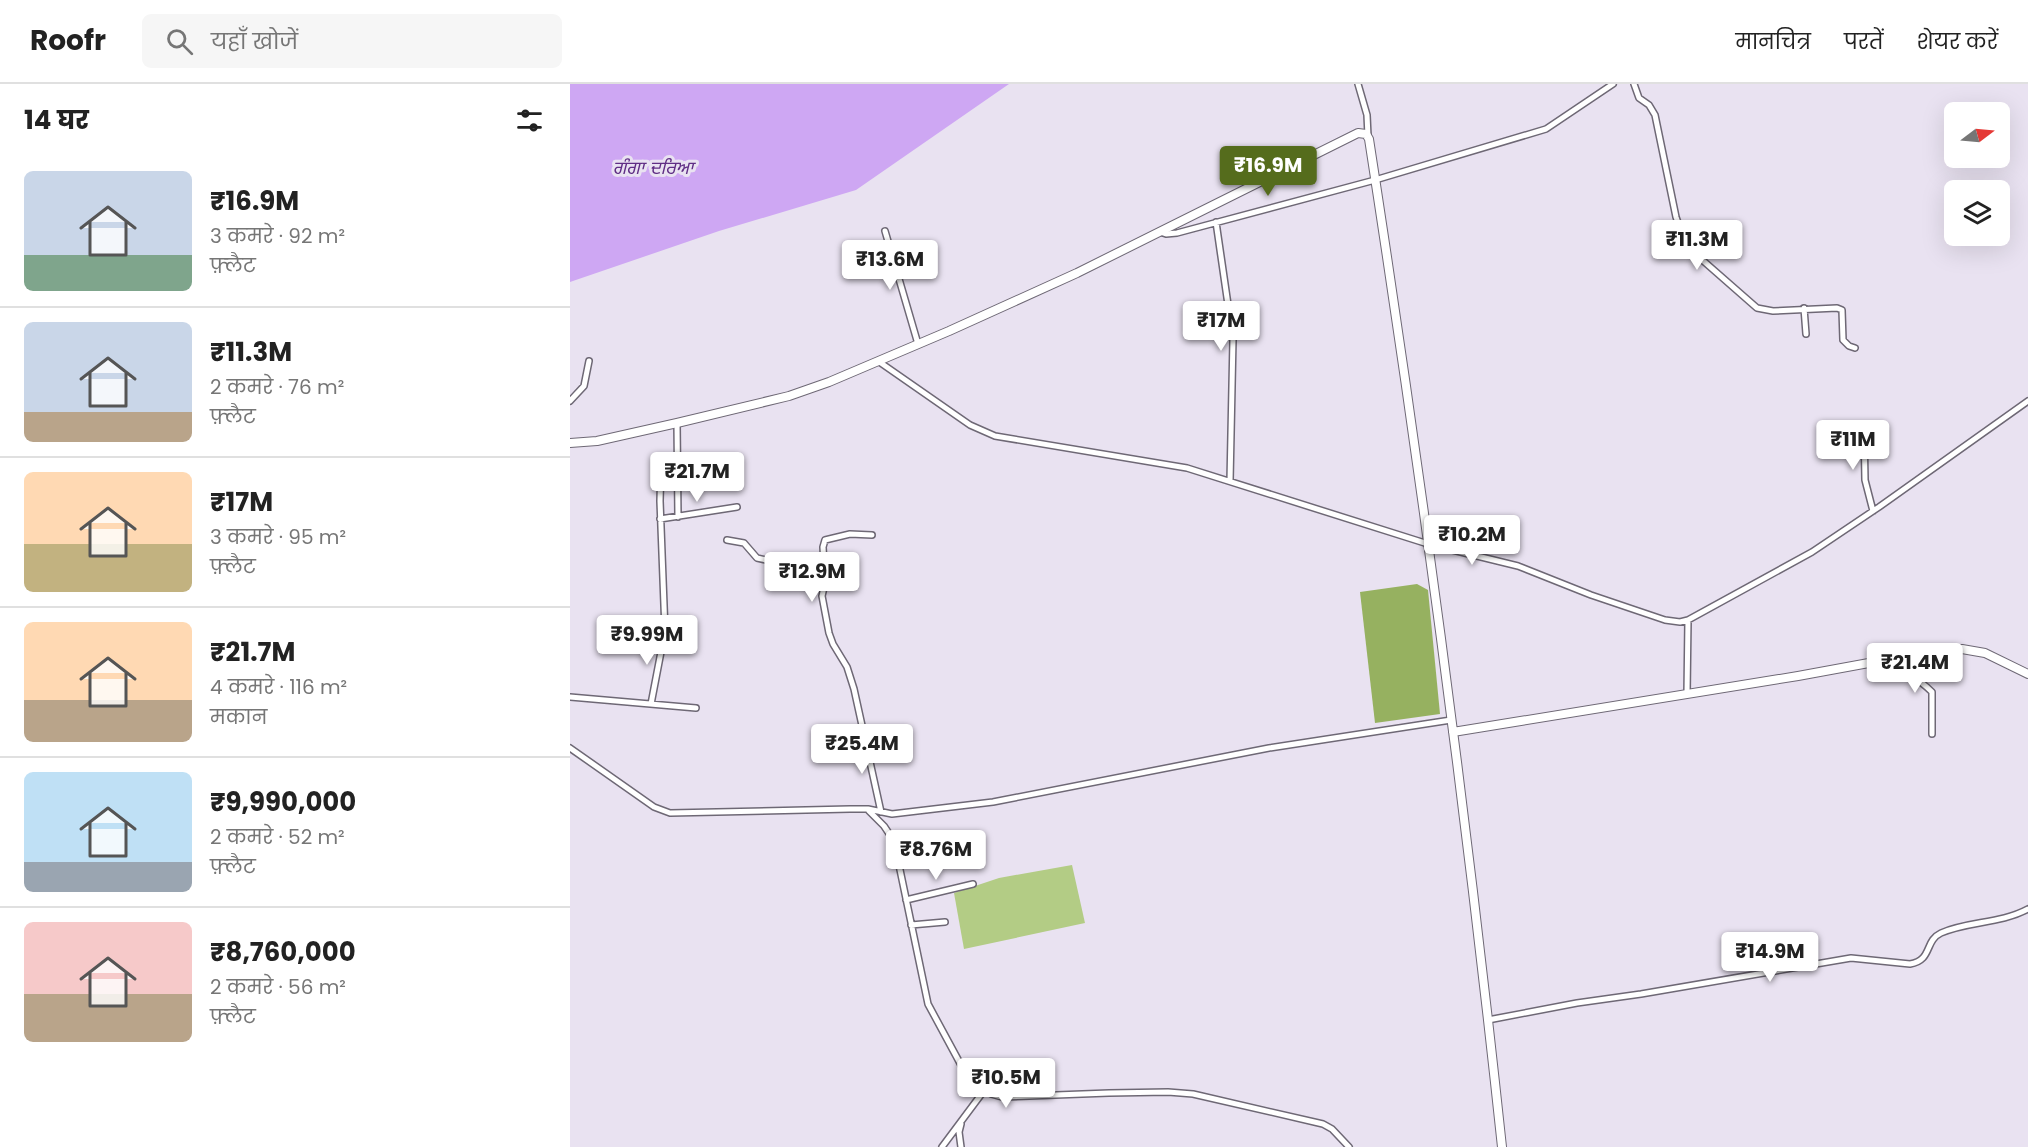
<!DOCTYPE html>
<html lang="hi">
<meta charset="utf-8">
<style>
:root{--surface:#fff;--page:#f6f6f6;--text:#222;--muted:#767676;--line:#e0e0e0;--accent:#556c1c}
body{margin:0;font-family:Poppins,"Noto Sans Devanagari","Noto Sans Gurmukhi",sans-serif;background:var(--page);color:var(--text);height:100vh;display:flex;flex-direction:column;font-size:22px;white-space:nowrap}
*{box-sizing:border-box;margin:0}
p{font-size:20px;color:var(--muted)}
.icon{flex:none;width:33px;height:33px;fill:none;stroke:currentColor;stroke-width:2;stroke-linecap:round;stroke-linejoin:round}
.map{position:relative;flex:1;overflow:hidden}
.panel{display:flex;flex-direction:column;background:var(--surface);width:570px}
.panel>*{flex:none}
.needle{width:39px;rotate:74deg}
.buttons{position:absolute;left:1374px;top:18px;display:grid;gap:12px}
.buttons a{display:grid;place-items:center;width:66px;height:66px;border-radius:9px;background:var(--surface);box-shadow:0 6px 24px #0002;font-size:30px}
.price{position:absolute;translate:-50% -51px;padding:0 14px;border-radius:6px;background:#fff;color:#222;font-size:20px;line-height:39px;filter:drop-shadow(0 2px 3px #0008)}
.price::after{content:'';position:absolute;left:50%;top:36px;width:18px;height:14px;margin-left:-9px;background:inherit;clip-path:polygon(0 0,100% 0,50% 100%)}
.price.active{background:var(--accent);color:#fff}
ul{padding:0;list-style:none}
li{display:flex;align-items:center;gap:18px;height:150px;padding:0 24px}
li+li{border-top:2px solid var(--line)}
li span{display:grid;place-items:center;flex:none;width:168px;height:120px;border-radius:9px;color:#555}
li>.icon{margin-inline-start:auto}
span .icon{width:72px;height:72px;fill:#fffc;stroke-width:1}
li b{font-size:26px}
h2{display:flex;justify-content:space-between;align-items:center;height:72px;padding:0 24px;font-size:26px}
header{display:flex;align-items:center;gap:36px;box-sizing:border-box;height:84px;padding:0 30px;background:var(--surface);border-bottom:2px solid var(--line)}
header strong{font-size:28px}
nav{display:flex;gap:33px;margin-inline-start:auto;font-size:21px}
.search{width:420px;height:54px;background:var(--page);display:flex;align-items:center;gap:15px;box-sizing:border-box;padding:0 21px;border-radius:9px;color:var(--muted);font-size:22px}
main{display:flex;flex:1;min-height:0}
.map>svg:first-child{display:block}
.green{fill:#b3cc85}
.forest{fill:#96b160}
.water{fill:#cea7f3}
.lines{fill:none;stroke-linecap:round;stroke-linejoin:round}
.street-casing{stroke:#6e6875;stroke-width:8}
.secondary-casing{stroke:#6e6875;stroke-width:10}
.street{stroke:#fff;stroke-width:5}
.secondary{stroke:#fff;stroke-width:8}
.labels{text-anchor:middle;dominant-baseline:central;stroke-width:6;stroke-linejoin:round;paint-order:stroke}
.water-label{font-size:18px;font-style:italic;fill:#602e85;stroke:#e9e2f1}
</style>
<header>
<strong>Roofr</strong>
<div class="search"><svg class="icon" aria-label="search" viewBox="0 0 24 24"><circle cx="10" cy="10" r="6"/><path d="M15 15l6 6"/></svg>यहाँ खोजें</div>
<nav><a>मानचित्र</a><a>परतें</a><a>शेयर करें</a></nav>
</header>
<main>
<section class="panel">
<h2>14 घर<svg class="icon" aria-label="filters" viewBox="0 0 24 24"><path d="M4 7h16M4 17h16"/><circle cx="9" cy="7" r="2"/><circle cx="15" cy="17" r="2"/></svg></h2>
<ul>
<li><span style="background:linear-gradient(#c9d6e8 70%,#7fa58c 0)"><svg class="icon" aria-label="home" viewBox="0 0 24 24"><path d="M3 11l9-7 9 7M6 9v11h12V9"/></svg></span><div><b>₹16.9M</b><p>3 कमरे · 92 m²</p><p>फ़्लैट</p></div></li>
<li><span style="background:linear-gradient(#c9d6e8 75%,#b9a48a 0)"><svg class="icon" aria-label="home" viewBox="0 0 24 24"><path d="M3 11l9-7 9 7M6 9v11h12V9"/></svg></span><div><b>₹11.3M</b><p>2 कमरे · 76 m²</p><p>फ़्लैट</p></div></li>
<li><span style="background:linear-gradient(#ffd9b3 60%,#c2b280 0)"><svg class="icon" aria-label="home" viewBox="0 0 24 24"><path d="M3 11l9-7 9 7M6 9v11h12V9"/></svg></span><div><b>₹17M</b><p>3 कमरे · 95 m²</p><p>फ़्लैट</p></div></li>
<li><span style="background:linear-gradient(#ffd9b3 65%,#b9a48a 0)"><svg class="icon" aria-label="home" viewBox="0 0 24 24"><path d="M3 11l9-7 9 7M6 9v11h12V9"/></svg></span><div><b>₹21.7M</b><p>4 कमरे · 116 m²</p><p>मकान</p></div></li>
<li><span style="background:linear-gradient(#bfe0f5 75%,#9aa5b1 0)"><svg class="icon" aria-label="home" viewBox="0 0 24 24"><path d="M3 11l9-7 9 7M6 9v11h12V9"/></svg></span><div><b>₹9,990,000</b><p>2 कमरे · 52 m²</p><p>फ़्लैट</p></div></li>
<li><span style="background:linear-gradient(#f6c9c9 60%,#b9a48a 0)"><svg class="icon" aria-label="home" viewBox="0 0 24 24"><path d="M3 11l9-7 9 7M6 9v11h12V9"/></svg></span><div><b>₹8,760,000</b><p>2 कमरे · 56 m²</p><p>फ़्लैट</p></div></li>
</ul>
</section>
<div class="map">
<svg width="1458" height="1063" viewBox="0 0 1458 1063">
<rect width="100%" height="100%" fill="#e9e2f1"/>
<path class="green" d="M 502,781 L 515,839 L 394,865 L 384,809 L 429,794 Z"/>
<path class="forest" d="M 847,500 L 858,506 L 870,630 L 805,639 L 790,508 Z"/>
<path class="water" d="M 0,0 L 439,0 L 286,106 L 149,147 L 0,198 Z"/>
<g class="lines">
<g class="street-casing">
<path id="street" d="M 788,0 L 797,31 L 798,52
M 1064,0 L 1069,14 L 1079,21 L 1085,31 L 1106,133 L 1111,147 L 1122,167 L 1187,224 L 1203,227 L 1267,224 L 1272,226 L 1273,256 L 1279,262 L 1285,264
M 646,138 L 663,255 L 660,397
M 315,147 L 348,260
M 590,148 L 596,150 L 607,149 L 805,96 L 976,45 L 1043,0
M 1234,224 L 1236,250
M 308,277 L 400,341 L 425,352 L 617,384 L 858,460 L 948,482 L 1021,511 L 1095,536 L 1110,538 L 1118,536 L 1242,468 L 1309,423 L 1458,317
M 0,317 L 14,302 L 19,277
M 107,339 L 108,433
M 1294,343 L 1295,396 L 1303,427
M 90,435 L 167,423
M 302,451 L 280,450 L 255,456 L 253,463 L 255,499 L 252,512 L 259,549 L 263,560 L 277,583 L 284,605 L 311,728
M 157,456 L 174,459 L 187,474 L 205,478 L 213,492 L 220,496
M 1343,571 C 1344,601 1344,590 1362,608 L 1362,650
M 1117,610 L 1118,536
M 0,613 L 126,624
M 81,620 L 95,547 L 90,417 L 91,380 L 93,374 L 108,372
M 0,664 L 84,723 L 100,729 L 280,725 L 298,725 L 322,730 L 423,718 L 699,664 L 881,636
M 299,727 L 314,742 L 324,757 L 358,920 L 398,994 L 407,1004 L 416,1004 L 421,1010 L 432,1013 L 539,1009 L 598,1008 L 623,1010 L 753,1040 L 762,1045 L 779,1063
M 336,816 L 403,800
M 341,841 L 375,838
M 918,936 L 1007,919 L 1071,910 L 1281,874 L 1340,880 C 1363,876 1354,857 1371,849 C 1398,837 1430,840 1458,825
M 391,1040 L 389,1048 L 391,1063
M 372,1063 L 416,1004"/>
</g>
<g class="secondary-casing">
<path id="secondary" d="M 0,359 L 27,357 L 107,339 L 219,312 L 259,298 L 379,247 L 507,189 L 788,49 L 796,50 L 799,55 C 851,390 896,726 932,1063
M 883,648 L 1228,592 L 1364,567 L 1392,565 L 1415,569 L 1458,590"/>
</g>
<use href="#street" class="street"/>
<use href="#secondary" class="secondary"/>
</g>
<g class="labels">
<g class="water-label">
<text x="83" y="83">ਗੰਗਾ ਦਰਿਆ</text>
</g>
</g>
</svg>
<div class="buttons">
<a><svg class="needle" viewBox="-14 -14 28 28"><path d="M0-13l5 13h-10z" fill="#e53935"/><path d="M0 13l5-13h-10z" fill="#767676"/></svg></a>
<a><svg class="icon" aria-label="layers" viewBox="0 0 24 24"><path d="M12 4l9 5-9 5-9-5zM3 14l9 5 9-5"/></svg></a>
</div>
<b class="price active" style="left:698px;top:113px">₹16.9M</b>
<b class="price" style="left:1127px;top:187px">₹11.3M</b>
<b class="price" style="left:320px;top:207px">₹13.6M</b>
<b class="price" style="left:651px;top:268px">₹17M</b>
<b class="price" style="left:1283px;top:387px">₹11M</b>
<b class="price" style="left:127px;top:419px">₹21.7M</b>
<b class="price" style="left:902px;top:482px">₹10.2M</b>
<b class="price" style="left:242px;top:519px">₹12.9M</b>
<b class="price" style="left:77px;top:582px">₹9.99M</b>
<b class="price" style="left:1345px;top:610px">₹21.4M</b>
<b class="price" style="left:292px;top:691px">₹25.4M</b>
<b class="price" style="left:366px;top:797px">₹8.76M</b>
<b class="price" style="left:1200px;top:899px">₹14.9M</b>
<b class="price" style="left:436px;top:1025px">₹10.5M</b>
</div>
</main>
